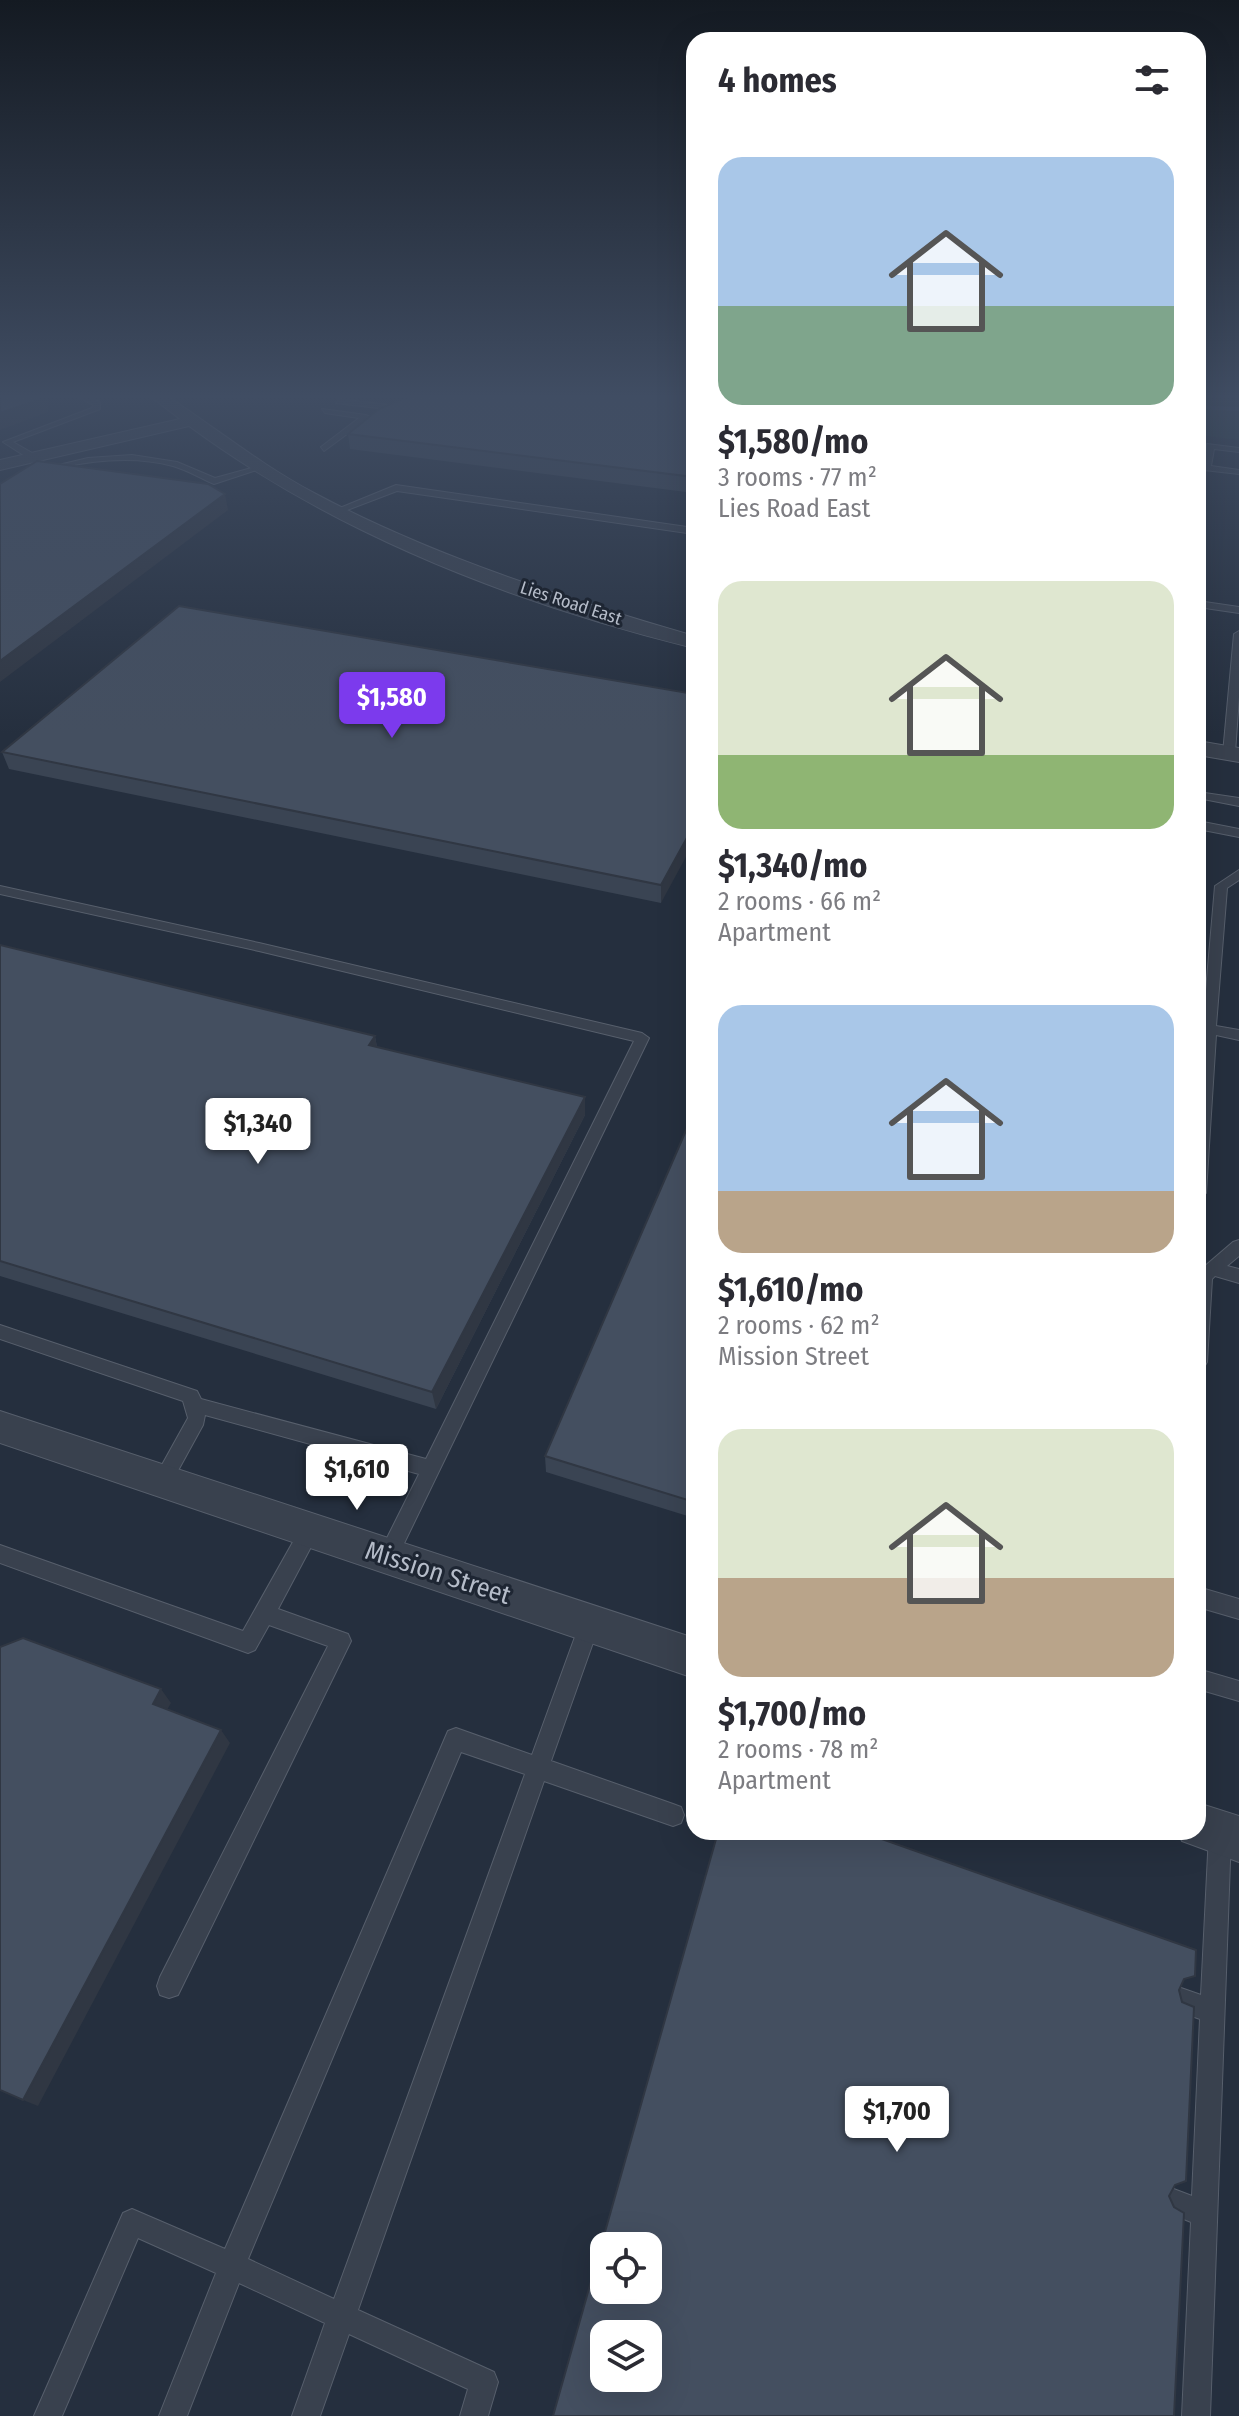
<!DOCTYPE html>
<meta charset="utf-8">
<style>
:root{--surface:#fff;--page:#f7f7f7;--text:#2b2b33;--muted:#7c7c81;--accent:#7c3aed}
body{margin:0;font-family:"Fira Sans Condensed",sans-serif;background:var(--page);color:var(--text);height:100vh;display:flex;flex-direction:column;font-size:30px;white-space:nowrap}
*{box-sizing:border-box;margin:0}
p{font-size:26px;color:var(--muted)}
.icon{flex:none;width:44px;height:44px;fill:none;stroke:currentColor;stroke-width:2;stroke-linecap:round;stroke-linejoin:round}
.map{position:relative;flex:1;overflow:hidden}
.drawer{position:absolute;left:686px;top:32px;width:520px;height:1808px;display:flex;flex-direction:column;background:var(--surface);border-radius:24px;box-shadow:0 8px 32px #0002}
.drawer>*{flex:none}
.buttons{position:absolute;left:590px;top:2232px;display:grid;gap:16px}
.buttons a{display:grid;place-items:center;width:72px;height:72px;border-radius:16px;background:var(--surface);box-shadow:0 8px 32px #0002;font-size:40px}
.price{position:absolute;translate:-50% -68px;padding:0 18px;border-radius:8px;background:#fff;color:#222;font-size:26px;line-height:52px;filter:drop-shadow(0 2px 4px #0008)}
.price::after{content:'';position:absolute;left:50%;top:48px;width:24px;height:18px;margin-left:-12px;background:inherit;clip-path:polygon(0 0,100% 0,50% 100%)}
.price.current{background:var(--accent);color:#fff}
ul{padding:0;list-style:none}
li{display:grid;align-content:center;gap:16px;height:424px;padding:0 32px}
li span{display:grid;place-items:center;height:248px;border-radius:24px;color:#555}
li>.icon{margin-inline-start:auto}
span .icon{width:144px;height:144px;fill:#fffc;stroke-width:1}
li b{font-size:34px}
h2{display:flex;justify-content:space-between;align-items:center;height:96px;padding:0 32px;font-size:34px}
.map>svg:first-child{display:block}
.green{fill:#273b3f}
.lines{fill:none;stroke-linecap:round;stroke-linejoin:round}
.stream{stroke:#3b4b67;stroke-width:4}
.lane-casing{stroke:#575f6c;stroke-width:2}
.street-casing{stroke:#575f6c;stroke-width:2}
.lane{fill:#39414e;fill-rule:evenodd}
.street{fill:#39414e;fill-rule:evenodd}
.wall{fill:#3a4453}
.shaded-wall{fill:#303743}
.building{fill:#444f60;stroke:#303743;stroke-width:2;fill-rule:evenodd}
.labels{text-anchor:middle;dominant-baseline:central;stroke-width:6;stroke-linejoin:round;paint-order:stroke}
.far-street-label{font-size:18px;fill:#b5bcc9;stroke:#1e2633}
.near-street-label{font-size:26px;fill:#b5bcc9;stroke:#1e2633}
</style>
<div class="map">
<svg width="1239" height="2416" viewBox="0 0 1239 2416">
<rect width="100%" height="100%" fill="#252f3e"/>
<path class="green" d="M 1198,396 L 1239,396 L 1239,440 L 1198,435 Z"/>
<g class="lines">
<path class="stream" d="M 1198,407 L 1239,409"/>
<g class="lane-casing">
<path id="lane" d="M 77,396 L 87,396 L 100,402 L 100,409 L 13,442 L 34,454 L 34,458 L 28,458 L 3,442 L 92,408 L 93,405 Z
M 339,399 L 404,407 L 408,409 L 404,411 L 336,403 Z
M 322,409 L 366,415 L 370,417 L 324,451 L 321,447 L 359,418 L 325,413 Z
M 1207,444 L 1239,448 L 1239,452 L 1214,449 L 1211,466 L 1239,470 L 1239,474 L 1204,470 Z
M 132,455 L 177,462 L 215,478 L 259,466 L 263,468 L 214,484 C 200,478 187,470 173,466 C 131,455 87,461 46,471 L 42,469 L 88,458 Z
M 396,485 L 694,528 L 694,534 L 397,491 L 342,512 L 335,510 Z
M 1198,601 L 1239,607 L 1239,613 L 1198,607 Z
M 1239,631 L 1239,697 L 1235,753 L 1229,756 L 1223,753 L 1234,634 Z
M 1198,792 L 1239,798 L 1239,806 L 1198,798 Z
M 1198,821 L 1239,829 L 1239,837 L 1198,829 Z
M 1239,870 L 1239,880 L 1227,888 L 1216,1026 L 1239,1030 L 1239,1040 L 1216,1035 L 1206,1193 L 1198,1199 L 1198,1083 L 1215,886 Z
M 0,886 L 259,943 L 642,1033 L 649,1038 L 395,1562 L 388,1565 L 381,1562 L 378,1556 L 419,1474 L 205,1415 L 203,1425 L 169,1487 L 162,1489 L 155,1487 L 153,1481 L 188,1418 L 183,1401 L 0,1339 L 0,1325 L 197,1391 L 201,1399 L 426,1459 L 634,1041 L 259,951 L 0,894 Z
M 1239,1240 L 1239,1256 L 1227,1266 L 1239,1269 L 1239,1283 L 1215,1276 L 1212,1279 L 1207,1362 L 1204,1367 L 1198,1369 L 1198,1272 L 1233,1242 Z
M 310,1521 L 317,1524 L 320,1530 L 278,1609 L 348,1634 L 351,1641 L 178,1995 L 169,1998 L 160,1995 L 157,1986 L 160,1977 L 328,1646 L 269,1625 L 255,1650 L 248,1653 L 0,1563 L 0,1545 L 243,1631 L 303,1524 Z
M 1198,1587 L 1239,1599 L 1239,1619 L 1198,1607 Z
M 590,1613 L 597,1616 L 600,1623 L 551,1761 L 673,1804 L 681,1807 L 684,1815 L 681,1823 L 673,1826 L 544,1781 L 358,2310 L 494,2372 L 498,2382 L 488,2416 L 460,2416 L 468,2389 L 349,2334 L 320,2416 L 292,2416 L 325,2323 L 239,2283 L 187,2416 L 159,2416 L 216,2273 L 138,2238 L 62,2416 L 34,2416 L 123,2213 L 132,2209 L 225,2249 L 448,1731 L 456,1728 L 532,1755 L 580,1623 L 583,1616 ZM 461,1752 L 525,1774 L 334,2299 L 248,2259 Z
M 1198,1669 L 1239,1681 L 1239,1701 L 1198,1689 Z
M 1220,1823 L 1228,1826 L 1231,1834 L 1210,2416 L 1182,2416 L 1191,2222 L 1162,2210 L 1158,2201 L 1162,2192 L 1171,2188 L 1192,2196 L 1200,2019 L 1172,2009 L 1169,2000 L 1172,1991 L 1181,1988 L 1201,1995 L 1209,1834 L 1212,1826 Z"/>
</g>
<g class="street-casing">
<path id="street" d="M 150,396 L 167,396 C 216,428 261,465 314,493 C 434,557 564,598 694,636 L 694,648 C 516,604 337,535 189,426 L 0,470 L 0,460 L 180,419 Z
M 1198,741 L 1239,748 L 1239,762 L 1198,755 Z
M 0,1411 L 694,1638 L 694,1678 L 0,1443 Z
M 1198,1803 L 1239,1816 L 1239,1862 L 1182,1841 L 1178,1832 L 1198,1832 Z"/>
</g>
<use href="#lane" class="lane"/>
<use href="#street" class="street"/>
</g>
<path class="wall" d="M 694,396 L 694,493 L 350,449 L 348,434 Z
M 694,694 L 661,903 L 9,769 L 2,752 Z
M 0,945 L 375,1036 L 377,1047 L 585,1097 L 585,1115 L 436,1409 L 0,1276 Z
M 694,1112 L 694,1518 L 546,1472 L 545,1456 Z"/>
<path class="shaded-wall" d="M 44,396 L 49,396 L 48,412 L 0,430 L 0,413 Z
M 225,494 L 228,510 L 0,682 L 0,661 Z
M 694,825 L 694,842 L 661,903 L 661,885 Z
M 375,1036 L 378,1054 L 369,1045 Z
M 585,1097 L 585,1115 L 436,1409 L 432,1392 Z
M 161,1689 L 171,1703 L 163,1717 L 153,1704 Z
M 221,1730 L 230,1743 L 38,2106 L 23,2100 Z"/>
<path class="building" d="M 0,396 L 44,396 L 44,398 L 0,413 Z
M 409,396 L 694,396 L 694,477 L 348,434 L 379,409 Z
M 37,461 L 208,484 L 225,494 L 0,661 L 0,484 Z
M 179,606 L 694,694 L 694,825 L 661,885 L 2,752 Z
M 0,945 L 375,1036 L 369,1045 L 585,1097 L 432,1392 L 0,1261 Z
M 694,1112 L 694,1502 L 545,1456 Z
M 23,1638 L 161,1689 L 153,1704 L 221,1730 L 23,2100 L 0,2090 L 0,1647 Z
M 718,1832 L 862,1832 L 1196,1950 L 1195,1976 L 1184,1979 L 1179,1990 L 1182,2002 L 1194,2007 L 1186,2181 L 1175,2185 L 1169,2196 L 1174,2207 L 1184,2213 L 1174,2416 L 553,2416 ZM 604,2246 L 648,2246 L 648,2290 L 604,2290 ZM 604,2334 L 648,2334 L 648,2378 L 604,2378 Z"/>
<linearGradient id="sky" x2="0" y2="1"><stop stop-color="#141a22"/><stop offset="0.54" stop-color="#404d63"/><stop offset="1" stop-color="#404d63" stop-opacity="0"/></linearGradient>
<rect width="1239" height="734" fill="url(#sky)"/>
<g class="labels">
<g class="far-street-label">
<text transform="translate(571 603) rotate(18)">Lies Road East</text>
</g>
<g class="near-street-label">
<text transform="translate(438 1573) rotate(18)">Mission Street</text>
</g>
</g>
</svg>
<div class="buttons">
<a><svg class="icon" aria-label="locate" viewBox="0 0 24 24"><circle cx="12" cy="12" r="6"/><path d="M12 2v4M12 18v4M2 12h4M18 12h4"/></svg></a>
<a><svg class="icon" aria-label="layers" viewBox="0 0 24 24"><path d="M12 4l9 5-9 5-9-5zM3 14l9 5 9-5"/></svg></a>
</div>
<b class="price current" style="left:392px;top:740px">$1,580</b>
<b class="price" style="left:258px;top:1166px">$1,340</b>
<b class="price" style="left:357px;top:1512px">$1,610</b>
<b class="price" style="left:897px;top:2154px">$1,700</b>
<section class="drawer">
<h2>4 homes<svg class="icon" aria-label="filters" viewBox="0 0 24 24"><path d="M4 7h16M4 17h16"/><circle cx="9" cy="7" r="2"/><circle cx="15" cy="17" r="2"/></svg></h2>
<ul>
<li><span style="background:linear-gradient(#a9c7e8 60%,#7fa58c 0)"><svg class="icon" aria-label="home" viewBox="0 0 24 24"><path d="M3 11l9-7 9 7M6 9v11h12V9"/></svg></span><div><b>$1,580/mo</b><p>3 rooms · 77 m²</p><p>Lies Road East</p></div></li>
<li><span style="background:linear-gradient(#dfe7d0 70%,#8fb573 0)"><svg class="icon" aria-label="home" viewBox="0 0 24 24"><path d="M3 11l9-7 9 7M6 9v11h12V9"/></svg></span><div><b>$1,340/mo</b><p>2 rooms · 66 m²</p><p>Apartment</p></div></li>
<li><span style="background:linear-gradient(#a9c7e8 75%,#b9a48a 0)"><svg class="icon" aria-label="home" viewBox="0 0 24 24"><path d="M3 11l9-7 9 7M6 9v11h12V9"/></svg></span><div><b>$1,610/mo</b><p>2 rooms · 62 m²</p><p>Mission Street</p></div></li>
<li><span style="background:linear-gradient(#dfe7d0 60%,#b9a48a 0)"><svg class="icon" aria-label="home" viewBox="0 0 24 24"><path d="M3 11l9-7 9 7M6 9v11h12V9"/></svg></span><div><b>$1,700/mo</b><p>2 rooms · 78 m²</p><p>Apartment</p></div></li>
</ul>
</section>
</div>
